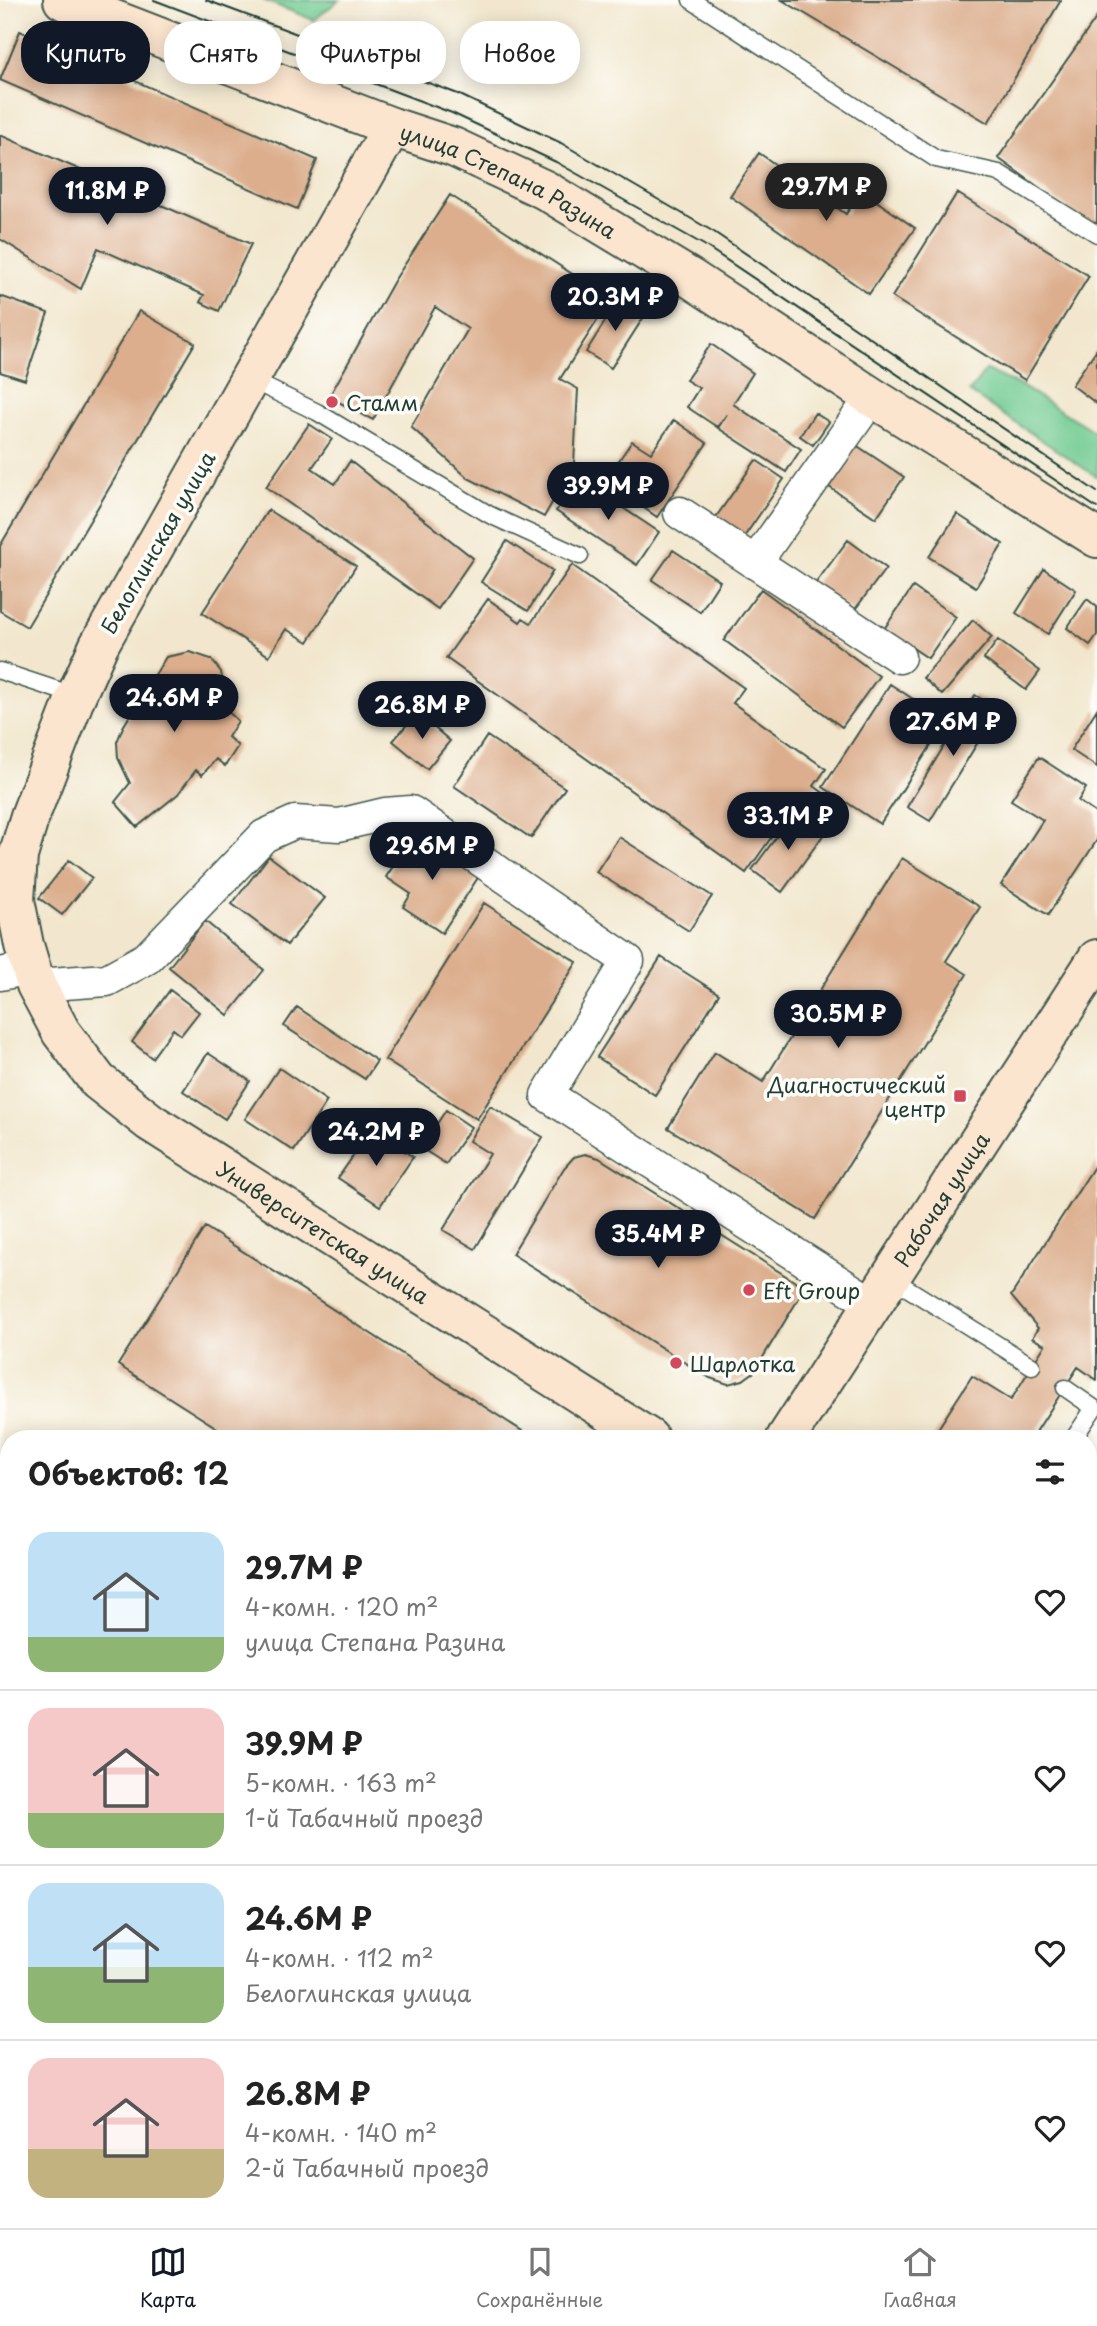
<!DOCTYPE html>
<html lang="ru">
<meta charset="utf-8">
<style>
:root{--surface:#fff;--page:#f2f2f2;--text:#222;--muted:#767676;--line:#e0e0e0;--accent:#111827}
body{margin:0;font-family:"Playpen Sans",sans-serif;background:var(--page);color:var(--text);height:100vh;display:flex;flex-direction:column;font-size:26px;white-space:nowrap}
*{box-sizing:border-box;margin:0}
p{font-size:23px;color:var(--muted)}
.icon{flex:none;width:38px;height:38px;fill:none;stroke:currentColor;stroke-width:2;stroke-linecap:round;stroke-linejoin:round}
.map{position:relative;flex:1;overflow:hidden}
.panel{position:absolute;left:0px;top:1430px;width:1097px;height:800px;display:flex;flex-direction:column;background:var(--surface);border-radius:28px 28px 0 0;box-shadow:0 4px 18px #0003}
.panel>*{flex:none}
.hud{position:absolute;left:21px;top:21px;width:700px;height:63px;display:flex;gap:14px}
.price{position:absolute;translate:-50% -60px;padding:0 16px;border-radius:24px;background:var(--accent);color:#fff;font-size:23px;line-height:46px;filter:drop-shadow(0 2px 4px #0008)}
.price::after{content:'';position:absolute;left:50%;top:42px;width:21px;height:16px;margin-left:-10px;background:inherit;clip-path:polygon(0 0,100% 0,50% 100%)}
.price.active{background:#222;color:#fff}
ul{padding:0;list-style:none}
li{display:flex;align-items:center;gap:21px;height:175px;padding:0 28px}
li+li{border-top:2px solid var(--line)}
li span{display:grid;place-items:center;flex:none;width:196px;height:140px;border-radius:21px;color:#555}
li>.icon{margin-inline-start:auto}
span .icon{width:84px;height:84px;fill:#fffc;stroke-width:1}
li b{font-size:30px}
h2{display:flex;justify-content:space-between;align-items:center;height:84px;padding:0 28px;font-size:30px}
.pill{padding:0 24px;border-radius:28px;background:var(--surface);box-shadow:0 4px 18px #0003;font-size:24px;line-height:63px}
.pill.active{background:var(--accent);color:#fff}
.tab-bar{display:flex;justify-content:space-around;align-items:center;height:98px;border-top:2px solid var(--line);background:var(--surface);font-size:19px;color:var(--muted)}
.tab-bar a{display:grid;justify-items:center;gap:4px}
.tab-bar .active{color:var(--accent)}
.map>svg:first-child{display:block}
.green{fill:#71cb92;stroke:#488463;stroke-width:2}
.building{fill:#dcae8d}
.lines{fill:none;stroke-linecap:round;stroke-linejoin:round}
.service-casing{stroke:#3f564b;stroke-width:19}
.minor-casing{stroke:#3f564b;stroke-width:35}
.secondary-casing{stroke:#3f564b;stroke-width:42}
.path{stroke:#3f564b;stroke-width:4.5;stroke-dasharray:2 5;stroke-linecap:butt}
.service{stroke:#fff;stroke-width:16}
.minor{stroke:#fff;stroke-width:32}
.secondary{stroke:#fce5cf;stroke-width:38}
.tram{stroke:#1f3d34;stroke-width:2}
.poi-dot{fill:#d1495b;stroke:#fdfcf7;stroke-width:2.5}
.labels{text-anchor:middle;dominant-baseline:central;stroke-width:7;stroke-linejoin:round;paint-order:stroke}
.street-label{font-size:21px;fill:#1f3d34;stroke:#fdfcf7}
.poi-label{font-size:21px;fill:#1f3d34;stroke:#fdfcf7;text-anchor:start}
</style>
<div class="map">
<svg width="1097" height="2228" viewBox="0 0 1097 2228">
<rect width="100%" height="100%" fill="#fdfcf7"/>
<filter id="ink" filterUnits="userSpaceOnUse"><feTurbulence type="fractalNoise" baseFrequency=".0143" numOctaves="2"/><feDisplacementMap in="SourceGraphic" scale="14" xChannelSelector="R" yChannelSelector="G"/><feConvolveMatrix kernelMatrix="1 2 1 2 8 2 1 2 1" color-interpolation-filters="sRGB"/></filter>
<filter id="wash" filterUnits="userSpaceOnUse"><feTurbulence type="fractalNoise" baseFrequency=".00686" numOctaves="4" result="noise"/><feDisplacementMap in="SourceGraphic" scale="28" xChannelSelector="R" yChannelSelector="G"/><feGaussianBlur stdDeviation="1.57" result="paint"/><feColorMatrix in="noise" values="0 0 0 0 0 0 0 0 0 0 0 0 0 0 0 0 0 1.4 0 .05"/><feComposite in="paint" operator="in"/></filter>
<g filter="url(#wash)">
<rect width="100%" height="100%" fill="#f2e7ce"/>
<path class="green" d="M 263,0 L 339,0 L 314,20 Z
M 986,370 L 1021,386 L 1097,433 L 1097,477 L 969,392 Z
M 1089,2024 L 1097,2029 L 1097,2228 L 917,2228 L 906,2221 L 1088,2221 Z
M 326,2221 L 861,2221 L 873,2228 L 321,2228 Z"/>
<g id="blocks">
<path class="building" d="M 782,0 L 1061,0 L 988,123 Z
M 1097,17 L 1097,229 L 998,158 Z
M 20,31 L 317,160 L 297,209 L 0,80 Z
M 0,135 L 251,244 L 219,311 L 200,302 L 204,295 L 98,248 L 81,289 L 0,239 Z
M 759,153 L 846,214 L 862,191 L 915,228 L 869,294 L 730,196 Z
M 957,193 L 1089,276 L 1025,380 L 892,297 Z
M 450,195 L 611,299 L 560,379 L 578,389 L 574,464 L 544,517 L 468,478 L 411,427 L 468,329 L 435,307 L 373,420 L 329,397 L 394,281 Z
M 0,296 L 48,313 L 25,380 L 0,372 Z
M 619,299 L 645,315 L 611,368 L 586,352 Z
M 139,311 L 195,343 L 27,627 L 0,611 L 0,546 Z
M 711,344 L 753,373 L 733,404 L 801,449 L 786,472 L 718,428 L 727,414 L 717,427 L 687,407 L 699,388 L 686,380 Z
M 1097,349 L 1097,404 L 1072,385 Z
M 815,413 L 829,422 L 813,445 L 800,436 Z
M 674,420 L 707,443 L 657,517 L 605,481 L 632,441 L 651,453 Z
M 309,424 L 332,439 L 312,468 L 335,484 L 350,461 L 473,558 L 438,609 L 266,487 Z
M 856,445 L 904,477 L 876,518 L 829,487 Z
M 756,460 L 784,479 L 744,537 L 716,517 Z
M 578,478 L 659,532 L 637,565 L 556,511 Z
M 268,510 L 356,566 L 308,642 L 286,629 L 269,656 L 202,613 Z
M 957,514 L 1003,544 L 976,587 L 929,557 Z
M 848,540 L 886,568 L 853,612 L 815,584 Z
M 507,541 L 553,571 L 528,611 L 481,582 Z
M 673,550 L 720,581 L 700,612 L 652,580 Z
M 572,565 L 744,688 L 733,703 L 826,769 L 814,786 L 844,808 L 827,831 L 793,807 L 746,873 L 446,658 L 488,599 L 520,622 L 523,618 L 531,623 Z
M 1044,569 L 1076,590 L 1048,634 L 1016,613 Z
M 913,587 L 956,617 L 928,658 L 884,629 Z
M 761,589 L 879,676 L 842,727 L 724,640 Z
M 1087,599 L 1097,607 L 1097,635 L 1090,645 L 1067,628 Z
M 973,620 L 992,637 L 942,695 L 923,678 Z
M 998,640 L 1040,671 L 1026,690 L 984,659 Z
M 190,652 L 211,659 L 221,672 L 224,688 L 220,704 L 238,721 L 228,737 L 238,746 L 225,766 L 216,759 L 202,775 L 196,770 L 178,794 L 137,827 L 115,802 L 130,783 L 118,758 L 117,742 L 123,727 L 166,657 Z
M 890,684 L 947,721 L 880,824 L 823,787 Z
M 975,695 L 998,709 L 930,821 L 907,807 Z
M 1097,709 L 1097,767 L 1071,750 Z
M 417,713 L 450,741 L 427,769 L 393,741 Z
M 487,736 L 565,788 L 531,838 L 454,786 Z
M 1039,757 L 1086,788 L 1078,801 L 1097,814 L 1097,840 L 1048,915 L 1001,885 L 1043,820 L 1011,800 Z
M 794,813 L 824,834 L 782,892 L 752,870 Z
M 415,833 L 479,876 L 442,933 L 403,907 L 411,894 L 386,877 Z
M 619,837 L 712,896 L 689,931 L 596,872 Z
M 269,856 L 325,898 L 287,945 L 232,904 Z
M 902,858 L 980,907 L 946,961 L 967,974 L 815,1219 L 668,1128 L 715,1052 L 763,1082 Z
M 69,860 L 92,878 L 62,915 L 39,898 Z
M 484,903 L 577,962 L 477,1119 L 385,1060 Z
M 205,921 L 264,970 L 228,1015 L 169,967 Z
M 661,957 L 719,994 L 655,1095 L 597,1057 Z
M 170,990 L 199,1012 L 181,1035 L 173,1029 L 152,1058 L 132,1042 Z
M 297,1007 L 377,1061 L 365,1079 L 284,1026 Z
M 208,1053 L 250,1081 L 225,1119 L 183,1091 Z
M 279,1068 L 327,1101 L 294,1151 L 245,1119 Z
M 490,1106 L 543,1137 L 475,1249 L 443,1230 L 490,1154 L 469,1141 Z
M 446,1110 L 471,1127 L 446,1164 L 421,1148 Z
M 372,1129 L 413,1157 L 380,1206 L 338,1178 Z
M 585,1154 L 599,1158 L 805,1288 L 754,1372 L 743,1380 L 728,1384 L 710,1378 L 512,1254 L 564,1168 L 574,1157 Z
M 1097,1162 L 1097,1380 L 1078,1367 L 1032,1438 L 932,1438 L 972,1376 L 1011,1400 L 1045,1345 L 1032,1338 L 1038,1328 L 1011,1296 Z
M 205,1227 L 533,1438 L 233,1438 L 118,1365 Z
M 1088,1514 L 1097,1520 L 1097,1614 L 1088,1609 Z
M 0,1544 L 9,1549 L 9,1668 L 0,1682 Z
M 1088,1816 L 1097,1822 L 1097,1973 L 1088,1967 Z
M 9,1872 L 9,2040 L 0,2035 L 0,1885 Z
M 1088,2076 L 1097,2081 L 1097,2158 L 1088,2153 Z
M 0,2219 L 14,2228 L 0,2228 Z
M 110,2221 L 115,2221 L 127,2228 L 105,2228 Z"/>
</g>
</g>
<g filter="url(#ink)">
<use href="#blocks" fill-opacity="0" stroke="#3f564b" stroke-width="2"/>
<g class="lines">
<g class="service-casing">
<path id="service" d="M 691,0 L 936,159 L 999,173 L 1097,234
M 249,379 L 317,412 L 490,515 L 580,556
M 0,671 L 76,696
M 891,1278 L 1032,1366
M 1065,1388 L 1094,1408 L 1074,1438
M 1088,1466 L 1097,1471
M 0,1484 L 9,1488"/>
</g>
<g class="minor-casing">
<path id="minor" d="M 680,513 L 899,657
M 755,563 L 872,397
M 0,974 L 31,968
M 36,985 L 107,980 L 147,958 L 264,836 L 295,822 L 339,825 L 385,814 L 411,812 L 628,961 L 547,1095 L 873,1304"/>
</g>
<g class="secondary-casing">
<g id="secondary">
<path id="s1" d="M 63,0 L 392,127 L 453,147 L 545,190 L 690,278 L 872,397 L 1097,538"/>
<path id="s2" d="M 392,127 L 99,645 L 76,696 L 30,816 L 18,856 L 15,900 L 24,945 L 36,985 L 61,1032 L 98,1081 L 150,1122 L 649,1438"/>
<path id="s3" d="M 786,1438 L 1097,959"/>
<path d="M 1088,1730 L 1097,1736"/>
<path d="M 291,2228 L 295,2221"/>
</g>
</g>
<path class="path" d="M 839,2221 L 841,2228
M 859,2221 L 869,2228
M 486,2228 L 487,2221
M 672,2228 L 676,2221
M 741,2228 L 746,2221"/>
<use href="#service" class="service"/>
<use href="#minor" class="minor"/>
<use href="#secondary" class="secondary"/>
<path class="tram" d="M 154,0 L 452,113 L 556,162 L 704,245 L 1097,508
M 206,0 L 458,94 L 561,143 L 714,232 L 1097,492"/>
</g>
</g>
<g class="poi-dot">
<circle cx="332" cy="402" r="7"/>
<rect x="953" y="1089" width="14" height="14" rx="3.5"/>
<circle cx="749" cy="1290" r="7"/>
<circle cx="676" cy="1363" r="7"/>
</g>
<g class="labels">
<g class="street-label">
<text stroke="none"><textPath href="#s1" startOffset="481">улица Степана Разина</textPath></text>
<text transform="translate(157 542) rotate(-60)">Белоглинская улица</text>
<text stroke="none"><textPath href="#s3" startOffset="285">Рабочая улица</textPath></text>
<text stroke="none"><textPath href="#s2" startOffset="1339">Университетская улица</textPath></text>
</g>
<g class="poi-label">
<text x="346" y="402">Стамм</text>
<text x="946" y="1084" text-anchor="end">Диагностический<tspan x="946" dy="24">центр</tspan></text>
<text x="763" y="1290">Eft Group</text>
<text x="690" y="1363">Шарлотка</text>
</g>
</g>
</svg>
<b class="price active" style="left:826px;top:223px">29.7M ₽</b>
<b class="price" style="left:107px;top:227px">11.8M ₽</b>
<b class="price" style="left:615px;top:333px">20.3M ₽</b>
<b class="price" style="left:608px;top:522px">39.9M ₽</b>
<b class="price" style="left:174px;top:734px">24.6M ₽</b>
<b class="price" style="left:422px;top:741px">26.8M ₽</b>
<b class="price" style="left:953px;top:758px">27.6M ₽</b>
<b class="price" style="left:788px;top:852px">33.1M ₽</b>
<b class="price" style="left:432px;top:882px">29.6M ₽</b>
<b class="price" style="left:838px;top:1050px">30.5M ₽</b>
<b class="price" style="left:376px;top:1168px">24.2M ₽</b>
<b class="price" style="left:658px;top:1270px">35.4M ₽</b>
<div class="hud">
<a class="pill active">Купить</a>
<a class="pill">Снять</a>
<a class="pill">Фильтры</a>
<a class="pill">Новое</a>
</div>
<section class="panel">
<h2>Объектов: 12<svg class="icon" aria-label="filters" viewBox="0 0 24 24"><path d="M4 7h16M4 17h16"/><circle cx="9" cy="7" r="2"/><circle cx="15" cy="17" r="2"/></svg></h2>
<ul>
<li><span style="background:linear-gradient(#bfe0f5 75%,#8fb573 0)"><svg class="icon" aria-label="home" viewBox="0 0 24 24"><path d="M3 11l9-7 9 7M6 9v11h12V9"/></svg></span><div><b>29.7M ₽</b><p>4-комн. · 120 m²</p><p>улица Степана Разина</p></div><svg class="icon" aria-label="heart" viewBox="0 0 24 24"><path d="M12 20l-8-8c-3-5 5-10 8-4 3-6 11-1 8 4z"/></svg></li>
<li><span style="background:linear-gradient(#f6c9c9 75%,#8fb573 0)"><svg class="icon" aria-label="home" viewBox="0 0 24 24"><path d="M3 11l9-7 9 7M6 9v11h12V9"/></svg></span><div><b>39.9M ₽</b><p>5-комн. · 163 m²</p><p>1-й Табачный проезд</p></div><svg class="icon" aria-label="heart" viewBox="0 0 24 24"><path d="M12 20l-8-8c-3-5 5-10 8-4 3-6 11-1 8 4z"/></svg></li>
<li><span style="background:linear-gradient(#bfe0f5 60%,#8fb573 0)"><svg class="icon" aria-label="home" viewBox="0 0 24 24"><path d="M3 11l9-7 9 7M6 9v11h12V9"/></svg></span><div><b>24.6M ₽</b><p>4-комн. · 112 m²</p><p>Белоглинская улица</p></div><svg class="icon" aria-label="heart" viewBox="0 0 24 24"><path d="M12 20l-8-8c-3-5 5-10 8-4 3-6 11-1 8 4z"/></svg></li>
<li><span style="background:linear-gradient(#f6c9c9 65%,#c2b280 0)"><svg class="icon" aria-label="home" viewBox="0 0 24 24"><path d="M3 11l9-7 9 7M6 9v11h12V9"/></svg></span><div><b>26.8M ₽</b><p>4-комн. · 140 m²</p><p>2-й Табачный проезд</p></div><svg class="icon" aria-label="heart" viewBox="0 0 24 24"><path d="M12 20l-8-8c-3-5 5-10 8-4 3-6 11-1 8 4z"/></svg></li>
</ul>
</section>
</div>
<nav class="tab-bar">
<a class="active"><svg class="icon" aria-label="map" viewBox="0 0 24 24"><path d="M3 6l6-2 6 2 6-2v14l-6 2-6-2-6 2zM9 4v14M15 6v14"/></svg>Карта</a>
<a><svg class="icon" aria-label="saved" viewBox="0 0 24 24"><path d="M7 4h10v16l-5-4-5 4z"/></svg>Сохранённые</a>
<a><svg class="icon" aria-label="home" viewBox="0 0 24 24"><path d="M3 11l9-7 9 7M6 9v11h12V9"/></svg>Главная</a>
</nav>
